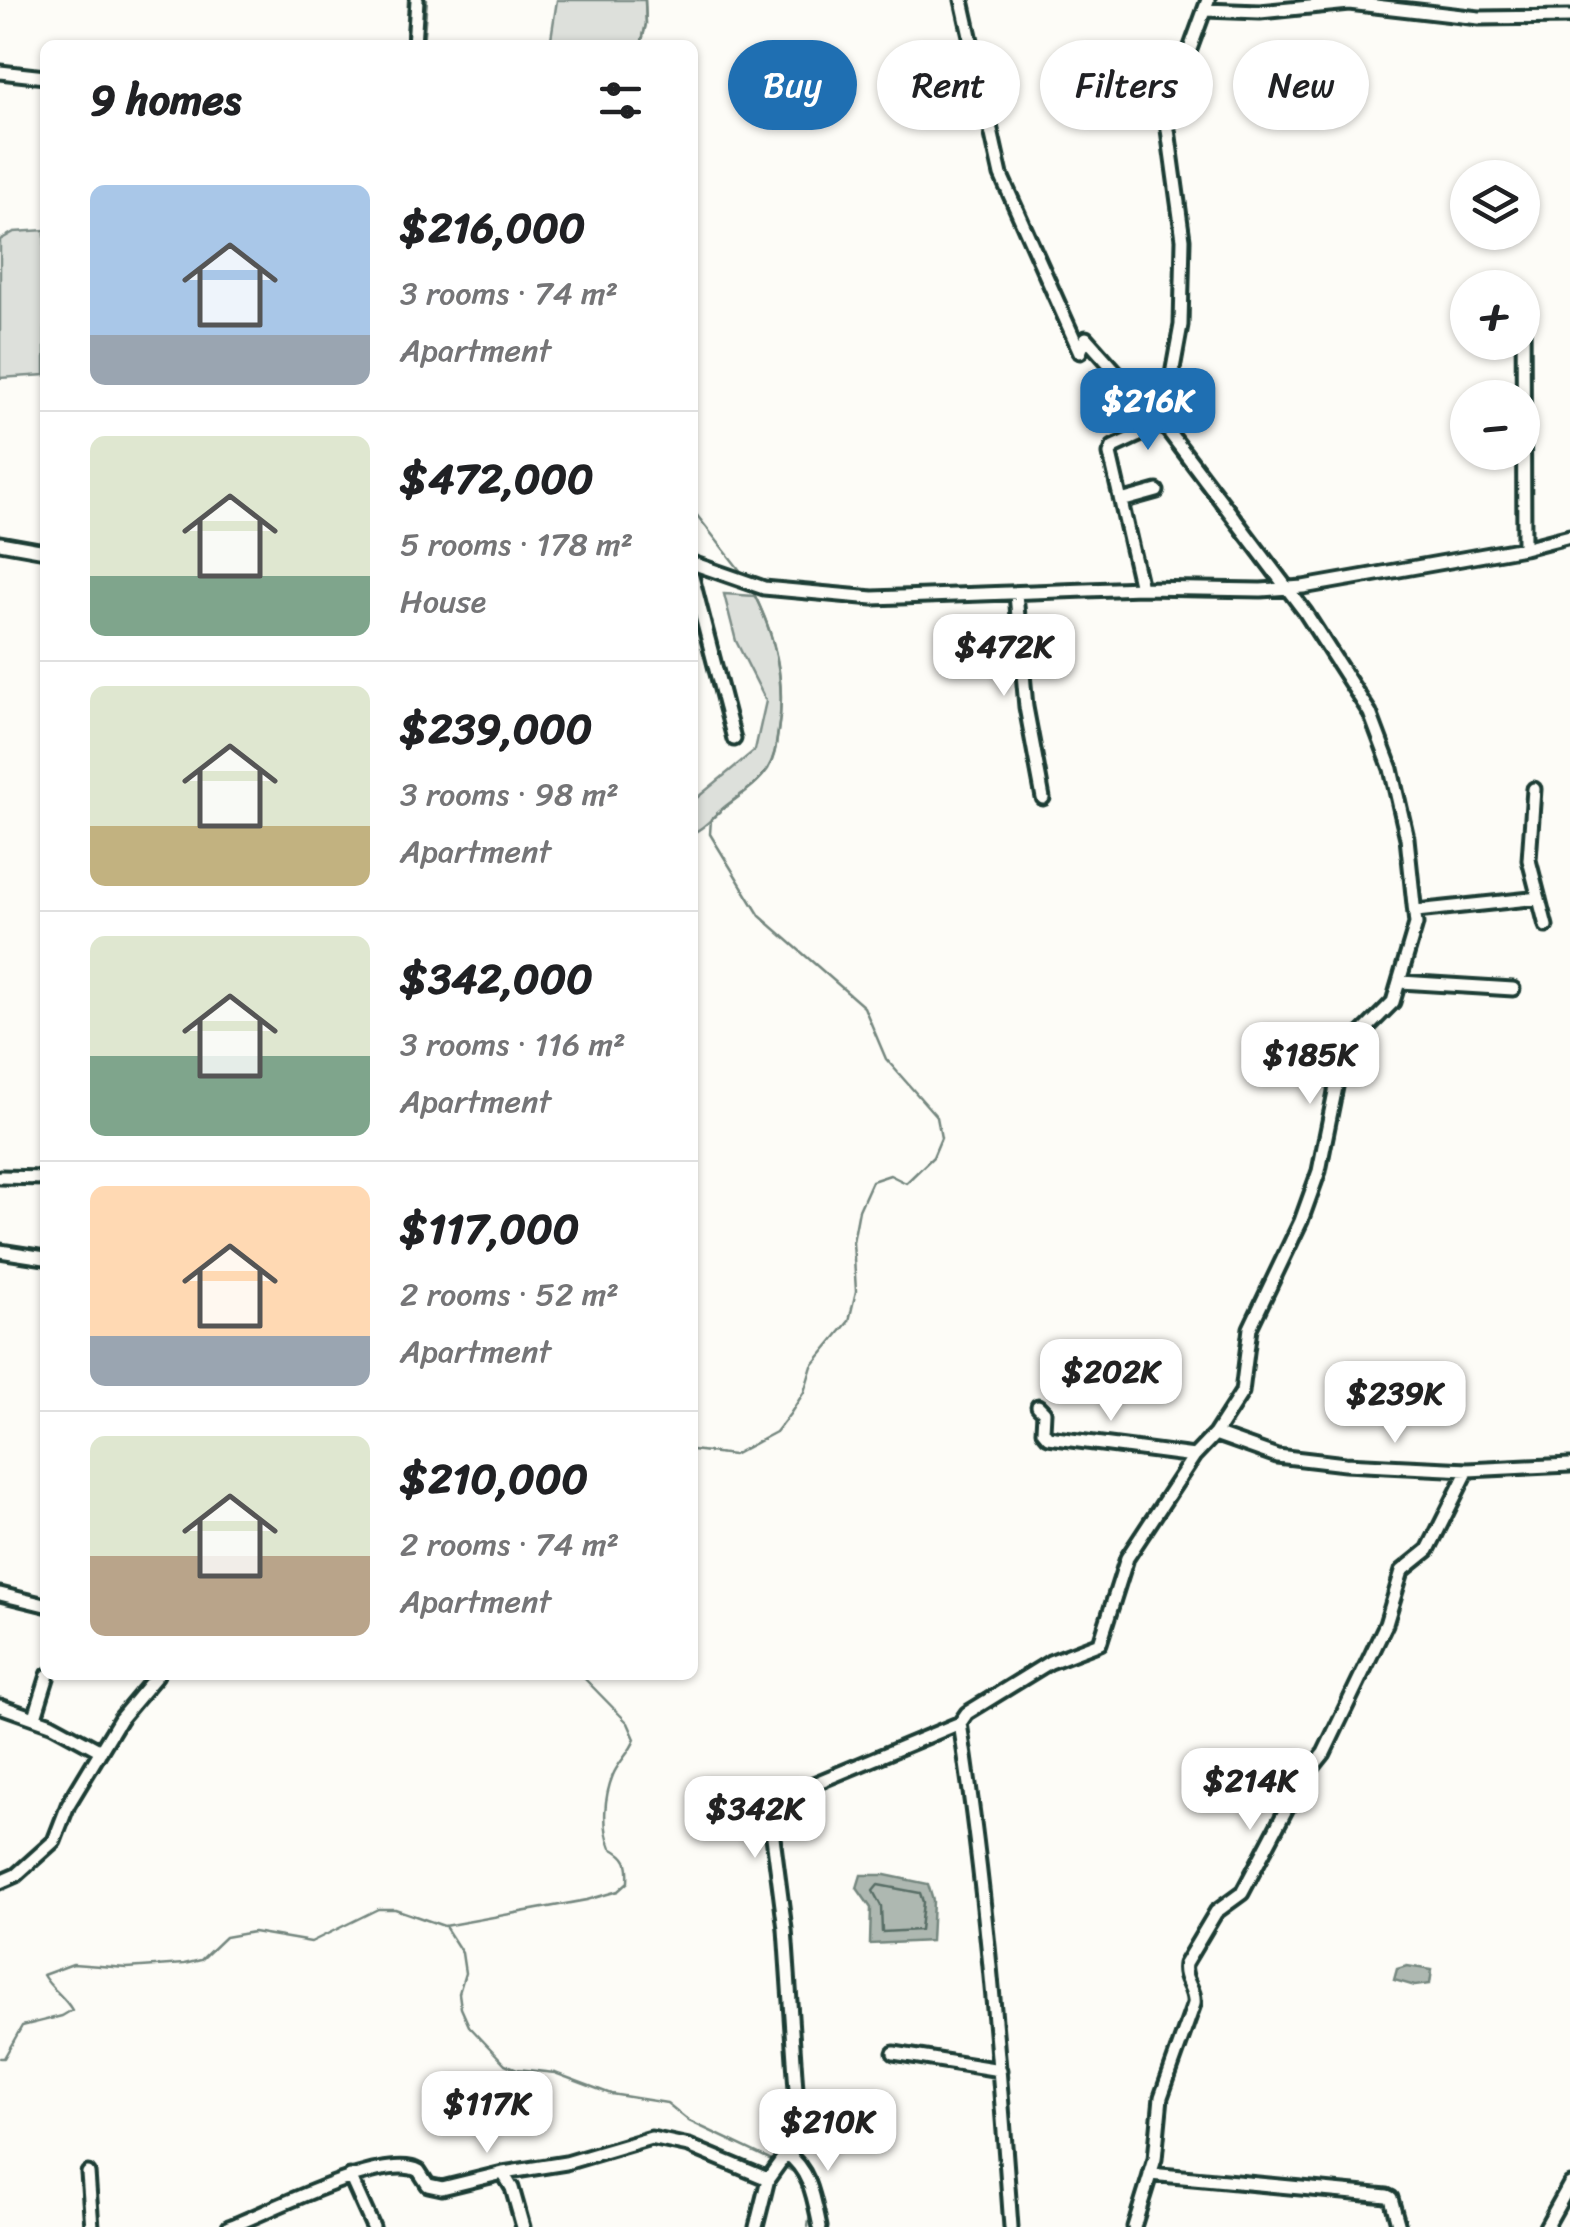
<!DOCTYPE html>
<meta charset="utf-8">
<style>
:root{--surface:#fff;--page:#f2f2f2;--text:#202124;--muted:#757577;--line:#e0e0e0;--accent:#1f6fb2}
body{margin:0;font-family:Sriracha,sans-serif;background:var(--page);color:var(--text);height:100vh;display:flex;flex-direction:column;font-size:38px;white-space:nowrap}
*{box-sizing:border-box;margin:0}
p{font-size:32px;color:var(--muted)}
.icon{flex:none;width:55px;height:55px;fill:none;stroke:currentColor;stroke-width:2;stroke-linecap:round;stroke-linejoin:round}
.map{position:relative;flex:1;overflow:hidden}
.sheet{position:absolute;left:40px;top:40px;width:658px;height:1640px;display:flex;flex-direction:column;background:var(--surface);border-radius:15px;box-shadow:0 2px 8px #0004}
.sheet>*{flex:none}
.top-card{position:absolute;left:728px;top:40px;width:692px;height:90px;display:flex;gap:20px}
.fabs{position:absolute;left:1450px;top:160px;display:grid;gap:20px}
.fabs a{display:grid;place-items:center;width:90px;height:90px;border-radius:50%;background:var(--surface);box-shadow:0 2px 8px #0004;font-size:50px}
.price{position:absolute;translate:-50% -85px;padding:0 22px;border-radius:20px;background:#fff;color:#222;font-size:32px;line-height:65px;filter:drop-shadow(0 2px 5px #0008)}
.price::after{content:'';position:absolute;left:50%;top:60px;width:30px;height:22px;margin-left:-15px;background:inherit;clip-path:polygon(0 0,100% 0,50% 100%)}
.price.selected{background:var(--accent);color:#fff}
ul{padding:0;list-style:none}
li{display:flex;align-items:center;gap:30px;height:250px;padding:0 50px}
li+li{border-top:2px solid var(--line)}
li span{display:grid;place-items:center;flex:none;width:280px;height:200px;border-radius:15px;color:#555}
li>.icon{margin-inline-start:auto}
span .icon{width:120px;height:120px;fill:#fffc;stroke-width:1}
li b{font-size:42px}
h2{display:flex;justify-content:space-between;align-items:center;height:120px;padding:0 50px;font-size:42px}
.pill{padding:0 35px;border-radius:45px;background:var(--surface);box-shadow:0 2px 8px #0004;font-size:35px;line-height:90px}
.pill.selected{background:var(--accent);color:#fff}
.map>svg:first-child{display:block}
.green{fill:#dde0db;stroke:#7e8e88;stroke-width:2.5}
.water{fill:#aeb8b1;stroke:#75877f;stroke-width:2.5}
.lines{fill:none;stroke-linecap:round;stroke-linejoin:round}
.shore{stroke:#586e66;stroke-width:2.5}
.stream{stroke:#75877f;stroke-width:2.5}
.minor-casing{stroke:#1f3d34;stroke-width:19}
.minor{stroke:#fdfcf7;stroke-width:11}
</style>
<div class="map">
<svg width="1570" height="2227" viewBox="0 0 1570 2227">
<rect width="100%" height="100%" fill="#fdfcf7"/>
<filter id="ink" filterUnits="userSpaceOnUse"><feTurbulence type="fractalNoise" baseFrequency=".01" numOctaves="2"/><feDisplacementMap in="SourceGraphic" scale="20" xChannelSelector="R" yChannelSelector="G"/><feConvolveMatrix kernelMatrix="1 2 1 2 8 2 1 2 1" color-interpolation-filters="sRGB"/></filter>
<g filter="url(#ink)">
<path class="green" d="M 557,0 L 645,0 L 646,24 L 641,45 L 550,45 Z
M 45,230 L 45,375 L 0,378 L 0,240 L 14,232 Z
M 724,594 L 755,596 C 776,639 786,684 778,732 C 776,745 775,758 768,769 C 758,784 742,793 727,805 C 714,815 708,826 693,833 L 693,801 L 755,750 L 766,701 L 736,641 Z"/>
<path class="water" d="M 861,1875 L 885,1875 L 928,1884 L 933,1901 L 931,1941 L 870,1944 L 871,1908 L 857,1888 Z
M 1407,1966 L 1432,1970 L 1430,1984 L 1415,1986 L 1394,1980 L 1397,1969 Z"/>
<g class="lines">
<path class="shore" d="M 878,1885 L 920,1893 L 923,1902 L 920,1930 L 882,1932 L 881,1906 L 873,1891 Z"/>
<path class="stream" d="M 406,45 L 408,0
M 423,45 L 427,0
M 641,45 L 646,24 L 645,0
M 692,509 L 746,578
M 692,1450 L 733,1455 L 776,1432 L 790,1414 L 804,1392 L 812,1366 L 849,1321 L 856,1291 L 853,1242 L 859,1210 L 872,1181 L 890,1175 L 906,1183 L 933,1157 L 941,1138 L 937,1117 L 886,1059 L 864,1007 L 760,916 L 710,834 L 711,819 C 729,801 755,790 768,768 C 775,757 776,744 778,731 C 787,681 775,634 752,590
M 446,1928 L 462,1953 L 465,1973 L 459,1993 L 461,2008 L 469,2026 L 505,2064 L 517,2069 L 555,2073 L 611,2094 L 667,2103 L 689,2121 L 776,2162
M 0,2058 L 4,2058 L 22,2026 L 62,2016 L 72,2010 C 64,1996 51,1989 43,1975 L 73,1964 L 127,1968 L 184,1964 L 201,1960 L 225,1937 L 253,1932 L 311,1942 L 378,1909 L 395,1909 L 444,1926 L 587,1900 L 618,1891 L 628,1882 C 629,1863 628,1857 611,1848 C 602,1826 604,1797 613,1775 C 619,1761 630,1753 635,1739 L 628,1723 L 581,1675
M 783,2166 L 797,2174 L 803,2183
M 808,2227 L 811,2204"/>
<g class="minor-casing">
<path id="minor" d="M 962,0 L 1001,175 L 1080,352 L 1086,338 L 1163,424 L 1305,612 L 1370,713 L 1391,769 L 1407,838 L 1416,924 L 1393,1002 L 1347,1048 L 1341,1062 L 1319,1171 L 1301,1221 L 1250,1328 L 1242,1392 L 1215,1434 L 1194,1456 L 1127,1558 L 1100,1643 L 1050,1662 L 967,1713 L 960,1723 C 986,1890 999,2058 1011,2227
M 1205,10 L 1260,12 L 1349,3 L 1479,18 L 1570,17
M 414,45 L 417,0
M 0,72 L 45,77
M 1523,305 L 1524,548
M 1121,501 L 1157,491
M 0,543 L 45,551
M 692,563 L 764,588 L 873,598 L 1141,588 L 1261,590 L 1303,587 L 1524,548 L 1570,536
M 692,577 L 734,739
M 1141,588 L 1110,454 L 1113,447 L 1163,424 L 1181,325 L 1183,239 L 1166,115 L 1208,0
M 1016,594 L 1026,707 L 1043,798
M 1534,789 L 1529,860 L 1546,926
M 1416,911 L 1539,898
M 1401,982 L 1513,989
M 0,1177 L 45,1178
M 0,1251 L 45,1258
M 1038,1406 L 1044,1412 L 1043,1431 L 1048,1437 L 1194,1456
M 1215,1434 L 1277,1456 L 1345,1464 L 1468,1470 L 1570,1465
M 0,1594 L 45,1605
M 0,1706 L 51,1724 L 101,1751
M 35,1717 L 48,1675
M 0,1882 L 16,1875 L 54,1841 L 68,1805 L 120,1719 L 157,1675
M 894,2053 L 1000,2070
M 786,2153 C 811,2171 814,2199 820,2227
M 88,2173 L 92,2227
M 503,2173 L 512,2188 L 523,2227
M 1150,2174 L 1387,2196 L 1391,2198 L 1399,2227
M 350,2176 L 373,2227
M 229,2227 C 267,2213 385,2151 419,2171 L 428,2185 L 442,2188 L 503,2173 L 566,2163 L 651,2138 L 689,2146 L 768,2179 L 791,2147 L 798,2119 L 785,1929 L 769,1806 L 775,1800 L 960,1723
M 756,2227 L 768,2179
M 1134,2227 L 1155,2159 L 1161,2097 L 1194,2004 C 1196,1989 1182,1980 1185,1964 L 1216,1912 L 1242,1893 L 1300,1783 L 1324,1753 L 1386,1624 L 1402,1571 L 1428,1550 L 1468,1470
M 1546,2227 L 1570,2184"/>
</g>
<use href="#minor" class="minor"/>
</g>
</g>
</svg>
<div class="fabs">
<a><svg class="icon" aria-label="layers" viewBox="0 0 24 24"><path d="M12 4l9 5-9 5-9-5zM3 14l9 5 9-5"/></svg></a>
<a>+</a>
<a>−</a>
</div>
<b class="price selected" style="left:1148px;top:453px">$216K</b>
<b class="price" style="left:1004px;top:699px">$472K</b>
<b class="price" style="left:1310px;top:1107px">$185K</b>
<b class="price" style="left:1111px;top:1424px">$202K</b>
<b class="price" style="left:1395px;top:1446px">$239K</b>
<b class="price" style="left:1250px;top:1833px">$214K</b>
<b class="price" style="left:755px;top:1861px">$342K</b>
<b class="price" style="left:487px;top:2156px">$117K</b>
<b class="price" style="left:828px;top:2174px">$210K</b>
<div class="top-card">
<a class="pill selected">Buy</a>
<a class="pill">Rent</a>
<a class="pill">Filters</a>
<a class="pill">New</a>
</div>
<section class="sheet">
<h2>9 homes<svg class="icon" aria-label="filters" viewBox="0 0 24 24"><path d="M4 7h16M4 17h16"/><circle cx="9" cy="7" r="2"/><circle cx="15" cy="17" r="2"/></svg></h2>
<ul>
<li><span style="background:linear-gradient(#a9c7e8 75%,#9aa5b1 0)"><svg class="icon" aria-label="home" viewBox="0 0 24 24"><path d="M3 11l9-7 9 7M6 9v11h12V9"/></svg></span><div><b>$216,000</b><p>3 rooms · 74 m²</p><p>Apartment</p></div></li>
<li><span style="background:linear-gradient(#dfe7d0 70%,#7fa58c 0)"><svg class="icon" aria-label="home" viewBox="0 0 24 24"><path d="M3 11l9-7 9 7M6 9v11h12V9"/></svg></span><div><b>$472,000</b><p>5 rooms · 178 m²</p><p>House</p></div></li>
<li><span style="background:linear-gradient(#dfe7d0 70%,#c2b280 0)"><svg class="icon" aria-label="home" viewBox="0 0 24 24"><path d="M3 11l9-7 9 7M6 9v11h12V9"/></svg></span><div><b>$239,000</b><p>3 rooms · 98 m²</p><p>Apartment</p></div></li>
<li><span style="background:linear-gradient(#dfe7d0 60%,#7fa58c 0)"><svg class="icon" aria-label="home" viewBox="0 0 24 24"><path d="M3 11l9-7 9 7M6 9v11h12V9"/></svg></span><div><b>$342,000</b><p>3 rooms · 116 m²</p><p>Apartment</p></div></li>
<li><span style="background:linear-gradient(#ffd9b3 75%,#9aa5b1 0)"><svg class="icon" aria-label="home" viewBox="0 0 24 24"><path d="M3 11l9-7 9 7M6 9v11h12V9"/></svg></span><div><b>$117,000</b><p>2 rooms · 52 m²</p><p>Apartment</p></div></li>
<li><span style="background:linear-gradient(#dfe7d0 60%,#b9a48a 0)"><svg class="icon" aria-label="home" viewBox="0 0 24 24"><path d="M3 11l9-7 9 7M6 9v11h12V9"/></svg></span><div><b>$210,000</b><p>2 rooms · 74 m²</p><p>Apartment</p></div></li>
</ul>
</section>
</div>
